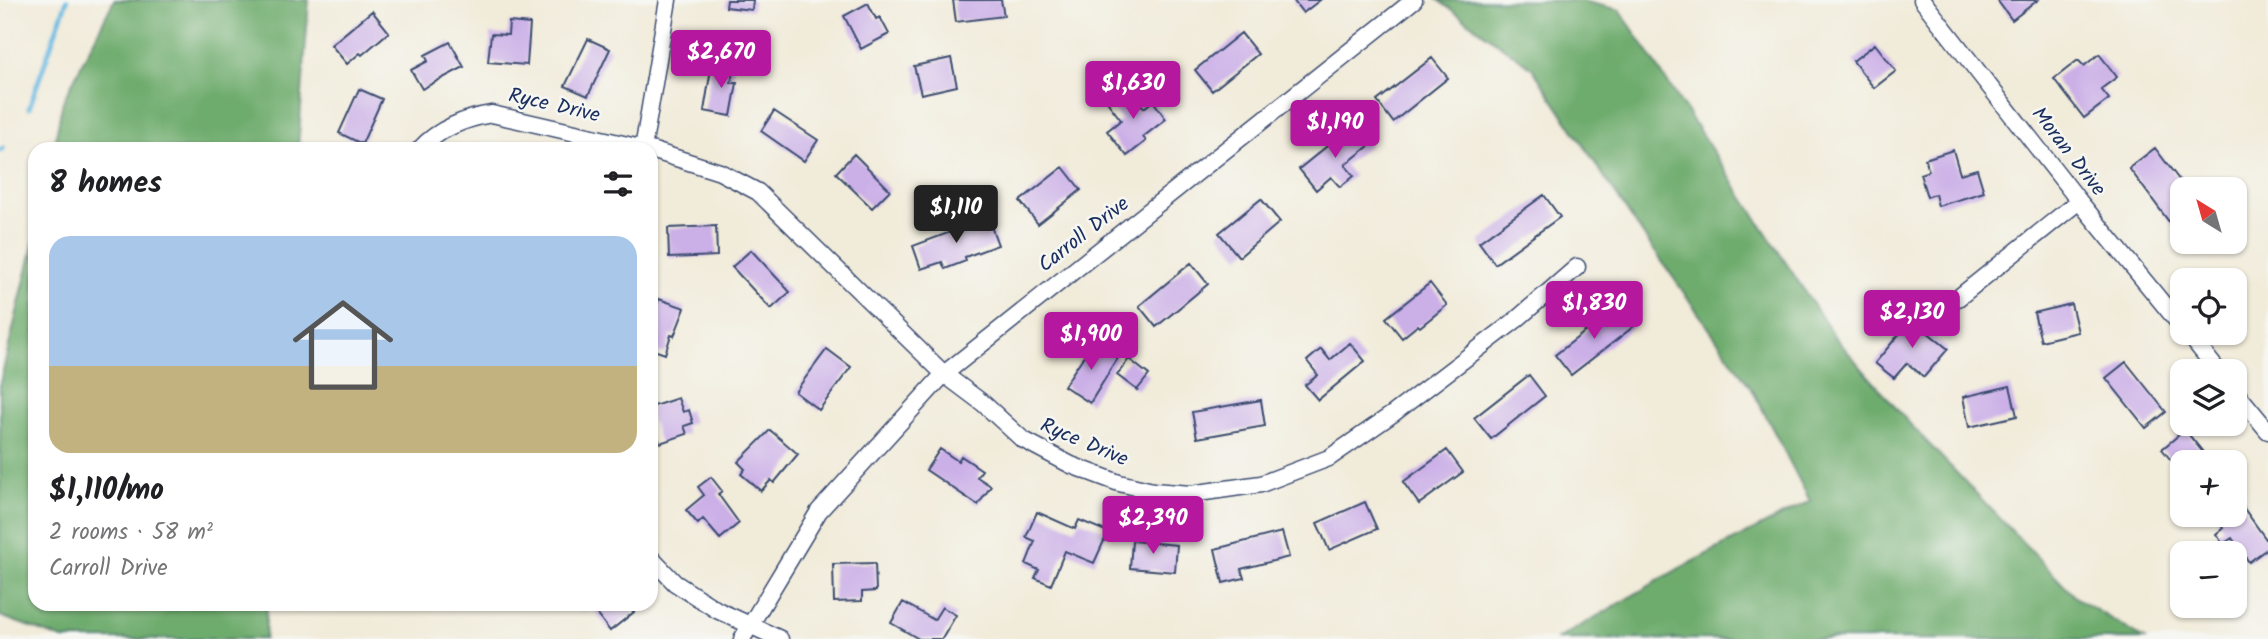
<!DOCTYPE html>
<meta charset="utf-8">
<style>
:root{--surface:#fff;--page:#f6f6f6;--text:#202124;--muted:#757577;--accent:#b5179e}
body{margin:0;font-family:Kalam,sans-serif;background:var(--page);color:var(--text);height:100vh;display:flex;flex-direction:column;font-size:26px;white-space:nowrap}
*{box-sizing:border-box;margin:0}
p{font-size:23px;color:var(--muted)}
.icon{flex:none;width:38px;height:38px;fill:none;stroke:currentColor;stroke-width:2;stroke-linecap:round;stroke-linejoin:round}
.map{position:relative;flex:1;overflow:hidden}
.sheet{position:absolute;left:28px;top:142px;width:630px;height:469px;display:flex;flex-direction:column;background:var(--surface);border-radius:21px;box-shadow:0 2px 5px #0004}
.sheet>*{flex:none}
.needle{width:46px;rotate:323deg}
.controls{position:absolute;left:2170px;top:177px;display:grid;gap:14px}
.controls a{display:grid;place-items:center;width:77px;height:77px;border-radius:14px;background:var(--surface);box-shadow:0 2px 5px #0004;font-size:35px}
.price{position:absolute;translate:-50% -60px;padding:0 16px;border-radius:7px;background:var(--accent);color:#fff;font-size:23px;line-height:46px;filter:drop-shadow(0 2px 4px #0008)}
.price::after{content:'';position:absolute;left:50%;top:42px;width:21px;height:16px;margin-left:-10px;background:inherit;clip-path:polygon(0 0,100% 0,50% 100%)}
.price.selected{background:#222;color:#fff}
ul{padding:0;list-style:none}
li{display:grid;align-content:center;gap:14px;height:371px;padding:0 21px}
li span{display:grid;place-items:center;height:217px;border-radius:21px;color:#555}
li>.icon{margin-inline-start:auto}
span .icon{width:126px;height:126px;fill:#fffc;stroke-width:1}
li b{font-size:30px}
h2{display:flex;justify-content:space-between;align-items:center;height:84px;padding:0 21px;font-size:30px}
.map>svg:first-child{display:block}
.forest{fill:#6eac6d;stroke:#446e66;stroke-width:2}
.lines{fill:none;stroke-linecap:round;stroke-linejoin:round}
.stream{stroke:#64b8e0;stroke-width:5}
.building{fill:#cbafe7}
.minor-casing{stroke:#3b4b70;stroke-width:19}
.minor{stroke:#fff;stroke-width:16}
.labels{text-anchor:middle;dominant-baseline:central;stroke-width:5;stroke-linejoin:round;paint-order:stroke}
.street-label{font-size:21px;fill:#1b2f5e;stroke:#f6f6f2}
</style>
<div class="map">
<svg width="2268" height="639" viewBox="0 0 2268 639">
<rect width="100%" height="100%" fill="#f6f6f2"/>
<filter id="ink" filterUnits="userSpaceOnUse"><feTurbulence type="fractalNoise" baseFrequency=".0143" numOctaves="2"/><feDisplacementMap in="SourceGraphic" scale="14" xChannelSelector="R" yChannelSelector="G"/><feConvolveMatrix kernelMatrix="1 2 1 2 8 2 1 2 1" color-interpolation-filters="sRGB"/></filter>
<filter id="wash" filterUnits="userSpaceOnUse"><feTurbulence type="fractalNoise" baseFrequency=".00686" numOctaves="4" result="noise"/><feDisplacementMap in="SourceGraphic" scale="28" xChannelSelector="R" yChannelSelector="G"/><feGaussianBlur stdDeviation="1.57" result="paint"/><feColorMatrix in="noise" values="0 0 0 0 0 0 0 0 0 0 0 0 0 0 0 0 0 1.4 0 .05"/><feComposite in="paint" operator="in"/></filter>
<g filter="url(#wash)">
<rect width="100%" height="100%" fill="#f1ebd9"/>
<path class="forest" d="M 114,0 L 309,0 L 298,149 L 53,149 L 63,101 Z
M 1438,0 L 1582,1 L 1620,10 L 1834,336 L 1908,422 L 2075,597 L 2144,639 L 1558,639 L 1680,568 L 1810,501 L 1753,391 L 1637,226 L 1532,68 Z
M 35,237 L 35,604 L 267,604 L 265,639 L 63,639 L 0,616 L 0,383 Z"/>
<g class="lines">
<path class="stream" d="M 29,108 L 67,0
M 0,150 L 3,148"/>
</g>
<g id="blocks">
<path class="building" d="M 727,0 L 753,0 L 752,10 L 726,7 Z
M 953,0 L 1001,0 L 1004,16 L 956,22 Z
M 1293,0 L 1320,0 L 1303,13 Z
M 1997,0 L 2038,0 L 2012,20 Z
M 868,3 L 876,19 L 880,17 L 889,34 L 861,49 L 844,16 Z
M 372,11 L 389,32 L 362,55 L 360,53 L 347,64 L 331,45 Z
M 509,22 L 530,24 L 527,65 L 488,62 L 491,34 L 508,35 Z
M 1241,33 L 1258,54 L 1212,91 L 1195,70 Z
M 588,39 L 610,49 L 588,96 L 565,86 Z
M 450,42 L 464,67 L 422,89 L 411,70 L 428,61 L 425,55 Z
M 1875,44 L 1896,71 L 1874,88 L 1853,61 Z
M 2099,54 L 2117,77 L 2101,89 L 2109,99 L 2084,118 L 2054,79 L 2078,60 L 2084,66 Z
M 951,58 L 957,86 L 921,94 L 914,66 Z
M 1432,58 L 1448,78 L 1393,122 L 1377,101 Z
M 712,63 L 734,67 L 731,83 L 737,83 L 731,116 L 704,111 Z
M 1128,87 L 1144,108 L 1153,101 L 1166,119 L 1143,137 L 1146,141 L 1127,156 L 1107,131 L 1121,120 L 1108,103 Z
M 359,89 L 382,99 L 362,144 L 339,133 Z
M 774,111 L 818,140 L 804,161 L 761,131 Z
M 1353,125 L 1370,145 L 1345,165 L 1354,176 L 1340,187 L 1331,177 L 1316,190 L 1299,169 Z
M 2155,148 L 2186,189 L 2182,189 L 2182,220 L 2173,227 L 2129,168 Z
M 1953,150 L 1960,174 L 1977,169 L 1984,192 L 1938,206 L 1935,194 L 1927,197 L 1920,174 L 1929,171 L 1925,159 Z
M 854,154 L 890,190 L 872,208 L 836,173 Z
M 1063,167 L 1081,190 L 1038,224 L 1020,201 Z
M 1544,195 L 1560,217 L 1495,264 L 1479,242 Z
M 1261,199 L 1280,222 L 1239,257 L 1219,233 Z
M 988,218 L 998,245 L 965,257 L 966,261 L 945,269 L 942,262 L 921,269 L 913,246 Z
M 716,226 L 717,256 L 669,258 L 668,228 Z
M 751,250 L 790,292 L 771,309 L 732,267 Z
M 1191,263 L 1208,284 L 1156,327 L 1139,306 Z
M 1430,283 L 1447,305 L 1420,327 L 1418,325 L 1402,338 L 1386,318 Z
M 659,299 L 685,308 L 674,336 L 671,335 L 665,354 L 651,349 L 651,322 Z
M 2071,304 L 2078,332 L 2041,341 L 2034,313 Z
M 1617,307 L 1633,327 L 1571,375 L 1555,355 Z
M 1915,315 L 1929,327 L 1926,331 L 1948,349 L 1924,377 L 1907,363 L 1894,378 L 1875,363 Z
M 1093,342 L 1118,358 L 1090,403 L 1064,386 Z
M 1350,343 L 1365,361 L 1318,400 L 1305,385 L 1318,375 L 1307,361 L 1321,349 L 1330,360 Z
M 827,349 L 851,367 L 819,410 L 795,392 Z
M 1129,359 L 1149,375 L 1137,390 L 1117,375 Z
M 2126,362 L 2166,412 L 2146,428 L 2106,378 Z
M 1529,375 L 1545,396 L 1491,439 L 1474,418 Z
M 2010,386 L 2017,416 L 1969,427 L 1963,397 Z
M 678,398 L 683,412 L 689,410 L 693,423 L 684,426 L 687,434 L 660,443 L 651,418 L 651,407 Z
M 1261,400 L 1265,426 L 1197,438 L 1192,412 Z
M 770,430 L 798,454 L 774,483 L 771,480 L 761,491 L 741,474 L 745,469 L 738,462 Z
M 2185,430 L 2211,462 L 2182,462 L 2182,474 L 2162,449 Z
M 940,449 L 958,461 L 961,456 L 982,470 L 977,477 L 991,486 L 978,505 L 926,470 Z
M 1447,450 L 1463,472 L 1419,504 L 1403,482 Z
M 711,477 L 722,491 L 718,494 L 739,523 L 720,539 L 703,519 L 698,524 L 686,510 L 704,495 L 698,487 Z
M 2235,496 L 2268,542 L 2268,548 L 2249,562 L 2232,538 L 2223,544 L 2216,534 L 2223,528 L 2213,514 L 2235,514 Z
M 1365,502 L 1377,529 L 1329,550 L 1317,523 Z
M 1037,512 L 1075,529 L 1079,520 L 1108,532 L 1094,563 L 1065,551 L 1051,585 L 1035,578 L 1039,570 L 1026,564 L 1035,541 L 1026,537 Z
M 1282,532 L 1289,557 L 1241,569 L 1244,578 L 1223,583 L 1215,549 Z
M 1132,541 L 1177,545 L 1175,572 L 1130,568 Z
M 875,563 L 876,591 L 862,592 L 862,601 L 834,602 L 833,564 Z
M 903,602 L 934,620 L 942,607 L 956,615 L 942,639 L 919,639 L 891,623 Z
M 576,604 L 628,604 L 634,612 L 610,631 L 591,606 L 583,612 Z"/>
</g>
</g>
<g filter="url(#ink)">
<use href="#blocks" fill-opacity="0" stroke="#3b4b70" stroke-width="2"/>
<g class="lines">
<g class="minor-casing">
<path id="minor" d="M 1922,0 L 2079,201 L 2182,327
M 420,149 C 438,129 466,118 492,114 L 645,149
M 643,149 L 668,0
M 651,150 L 720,172 L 758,192 L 944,374 L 984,404 L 1022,439 L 1071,465 L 1119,483 L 1153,491 L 1191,494 L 1261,484 L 1329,458 L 1394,413 L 1516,320 L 1577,267
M 1958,298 L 2079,201
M 2187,332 L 2218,371
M 2235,391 L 2268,431
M 651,558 L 675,583 L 717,610 L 780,639
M 742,639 L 819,511 L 944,374 L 1414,0"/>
</g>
<use href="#minor" class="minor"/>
</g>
</g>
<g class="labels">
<g class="street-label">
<text transform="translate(554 106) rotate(13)">Ryce Drive</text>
<text transform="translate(2068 152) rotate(52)">Moran Drive</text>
<text transform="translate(1084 235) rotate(-38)">Carroll Drive</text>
<text transform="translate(1084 443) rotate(23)">Ryce Drive</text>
</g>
</g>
</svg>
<div class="controls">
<a><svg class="needle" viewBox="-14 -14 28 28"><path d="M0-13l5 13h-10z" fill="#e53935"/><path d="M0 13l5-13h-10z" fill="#757577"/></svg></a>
<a><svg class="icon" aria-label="locate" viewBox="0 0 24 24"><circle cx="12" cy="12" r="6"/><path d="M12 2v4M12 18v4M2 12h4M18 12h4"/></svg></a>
<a><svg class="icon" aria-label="layers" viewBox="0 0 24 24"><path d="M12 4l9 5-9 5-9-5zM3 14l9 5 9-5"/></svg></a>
<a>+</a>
<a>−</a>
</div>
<b class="price" style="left:721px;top:90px">$2,670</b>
<b class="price" style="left:1133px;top:121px">$1,630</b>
<b class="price" style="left:1335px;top:160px">$1,190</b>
<b class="price selected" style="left:956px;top:245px">$1,110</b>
<b class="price" style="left:1594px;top:341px">$1,830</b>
<b class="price" style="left:1912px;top:350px">$2,130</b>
<b class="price" style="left:1091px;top:372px">$1,900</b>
<b class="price" style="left:1153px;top:556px">$2,390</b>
<section class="sheet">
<h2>8 homes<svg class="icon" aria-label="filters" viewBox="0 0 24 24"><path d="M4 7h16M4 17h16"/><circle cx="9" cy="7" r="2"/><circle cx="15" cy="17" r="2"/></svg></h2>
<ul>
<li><span style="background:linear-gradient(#a9c7e8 60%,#c2b280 0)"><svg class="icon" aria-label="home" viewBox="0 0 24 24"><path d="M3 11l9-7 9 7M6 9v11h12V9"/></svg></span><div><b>$1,110/mo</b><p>2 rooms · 58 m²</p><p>Carroll Drive</p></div></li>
</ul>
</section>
</div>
